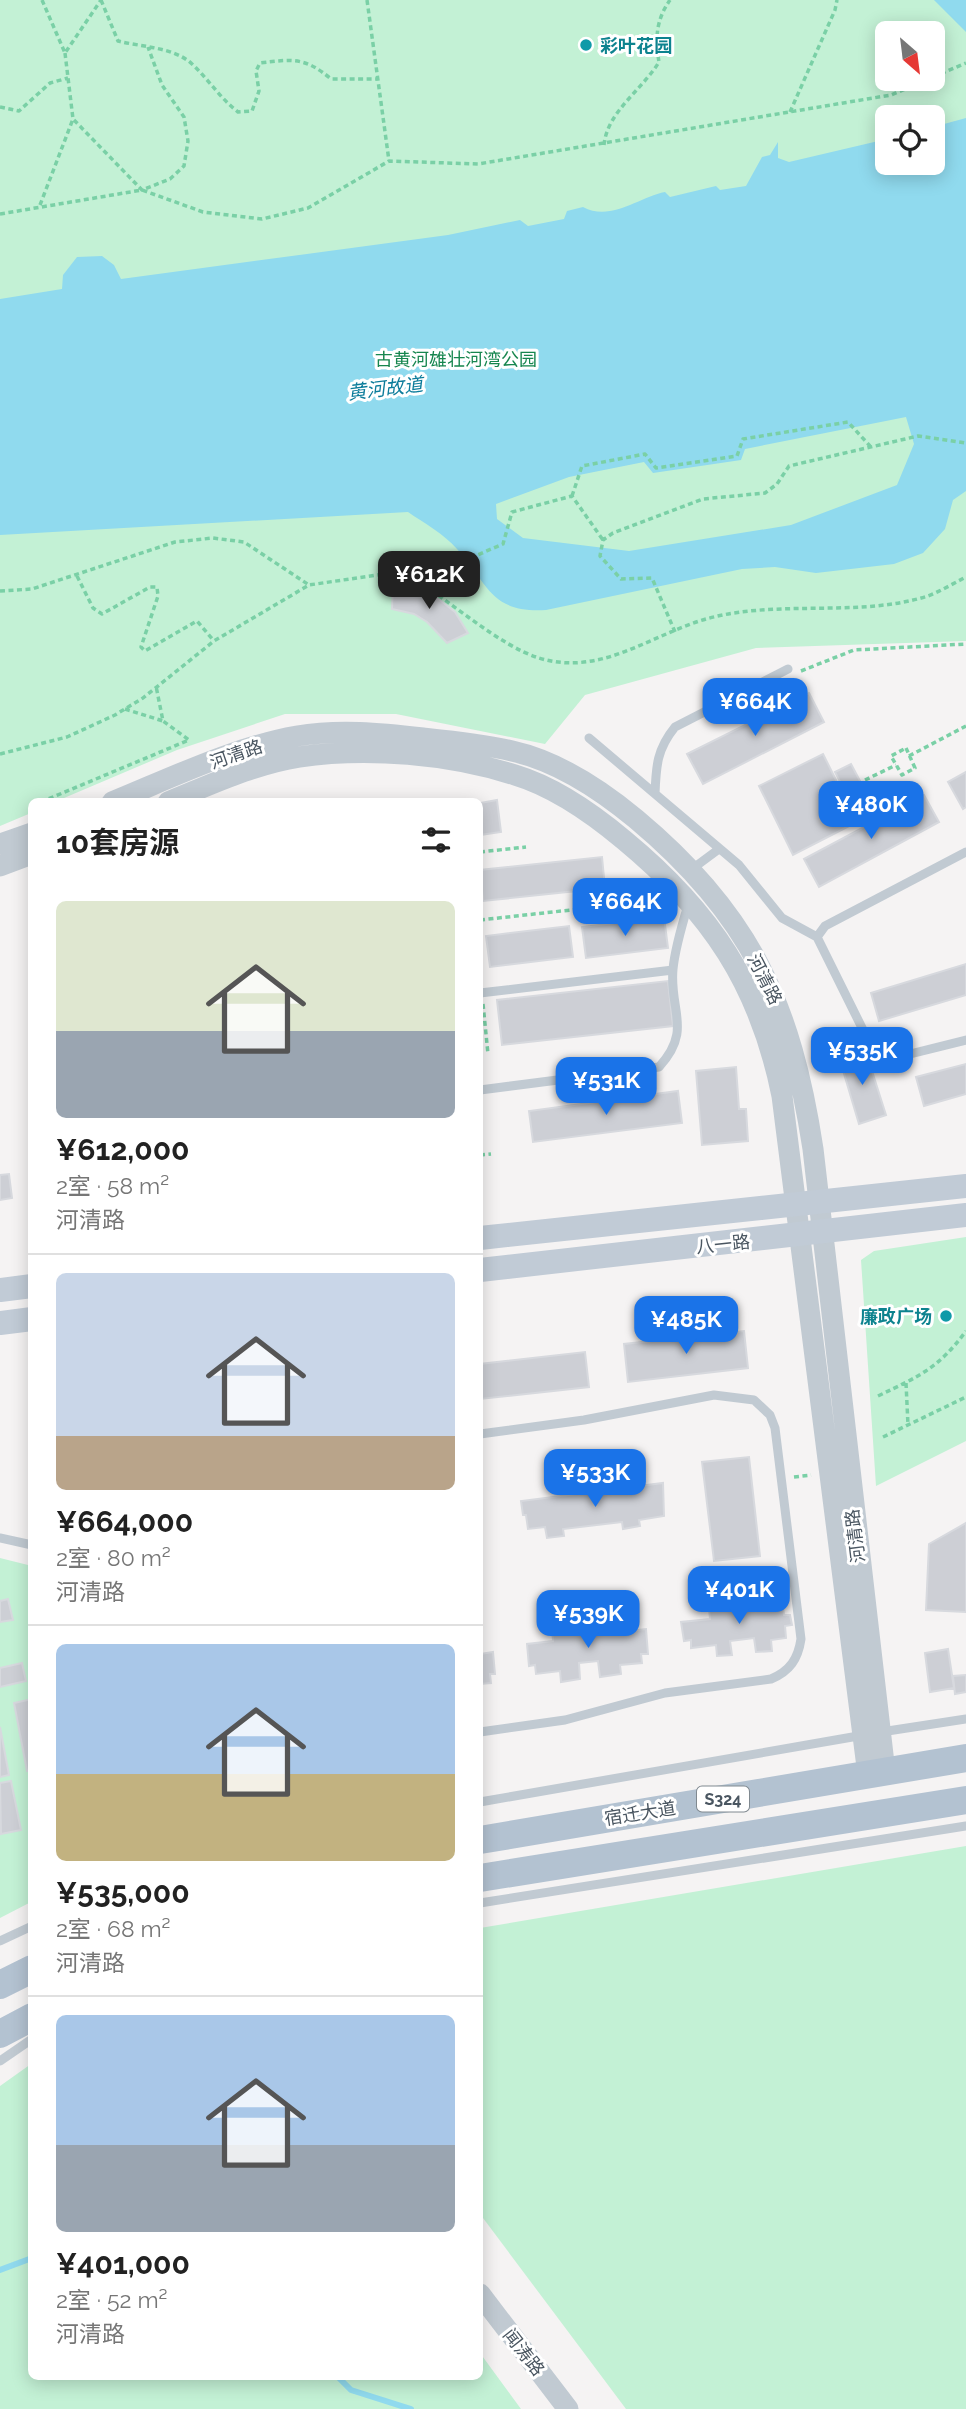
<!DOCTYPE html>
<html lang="zh">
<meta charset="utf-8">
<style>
:root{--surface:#fff;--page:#f2f2f2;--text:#222;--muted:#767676;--line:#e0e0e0;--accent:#1a73e8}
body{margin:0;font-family:Raleway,"Noto Sans SC",sans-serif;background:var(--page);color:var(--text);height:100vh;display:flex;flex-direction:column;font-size:26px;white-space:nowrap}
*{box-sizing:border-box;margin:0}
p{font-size:23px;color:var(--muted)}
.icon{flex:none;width:38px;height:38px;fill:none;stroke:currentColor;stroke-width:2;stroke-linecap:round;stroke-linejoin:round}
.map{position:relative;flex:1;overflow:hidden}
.drawer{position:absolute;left:28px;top:798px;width:455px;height:1582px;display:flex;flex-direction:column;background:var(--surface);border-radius:10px;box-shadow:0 4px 18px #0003}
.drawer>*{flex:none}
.needle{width:46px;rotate:152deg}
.buttons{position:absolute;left:875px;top:21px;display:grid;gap:14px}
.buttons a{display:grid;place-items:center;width:70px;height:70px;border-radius:10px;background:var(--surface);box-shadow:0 4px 18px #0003;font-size:35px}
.price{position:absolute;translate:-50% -60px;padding:0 16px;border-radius:14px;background:var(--accent);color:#fff;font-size:23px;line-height:46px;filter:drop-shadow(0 2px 4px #0008)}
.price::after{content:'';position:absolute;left:50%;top:42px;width:21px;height:16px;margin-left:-10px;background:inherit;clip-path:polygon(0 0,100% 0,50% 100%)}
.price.selected{background:#222;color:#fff}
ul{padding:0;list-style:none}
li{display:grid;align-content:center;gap:14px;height:371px;padding:0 28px}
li+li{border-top:2px solid var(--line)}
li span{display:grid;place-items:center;height:217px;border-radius:10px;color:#555}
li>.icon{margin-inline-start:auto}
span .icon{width:126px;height:126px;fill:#fffc;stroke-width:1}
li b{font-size:30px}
h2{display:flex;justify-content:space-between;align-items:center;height:84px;padding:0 28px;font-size:30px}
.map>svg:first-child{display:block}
.green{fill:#c3f1d5;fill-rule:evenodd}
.water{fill:#90daee;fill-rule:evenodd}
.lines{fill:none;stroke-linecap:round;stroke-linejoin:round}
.stream{stroke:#90daee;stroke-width:6}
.building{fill:#cdcfd5;stroke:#d7d9de;stroke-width:2}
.path{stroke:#7ad0a6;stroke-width:3.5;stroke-dasharray:5 3.5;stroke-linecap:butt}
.service{stroke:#c1cad2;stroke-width:9}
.tertiary{stroke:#c1cad2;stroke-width:21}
.secondary{stroke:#c1cbd6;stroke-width:24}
.primary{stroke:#b3c2d1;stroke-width:28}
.culture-dot{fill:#0f9aa8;stroke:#fff;stroke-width:2.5}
.labels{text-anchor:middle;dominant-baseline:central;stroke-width:6;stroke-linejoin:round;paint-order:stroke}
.shield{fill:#fff;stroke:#808990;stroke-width:2}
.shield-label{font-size:16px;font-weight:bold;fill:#4a5661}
.culture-label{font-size:18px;font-weight:bold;fill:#0d838f;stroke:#fff;text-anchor:start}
.park-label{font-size:18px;fill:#17864f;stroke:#fff}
.street-label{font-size:18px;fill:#4a5661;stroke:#fff}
.water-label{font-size:19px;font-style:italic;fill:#0c7c9b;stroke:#fff}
</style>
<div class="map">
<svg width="966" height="2409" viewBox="0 0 966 2409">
<rect width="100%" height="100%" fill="#f5f3f3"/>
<path class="green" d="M 0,0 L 966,0 L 966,641 L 756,648 L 585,695 L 545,744 L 396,714 L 285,714 L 177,750 L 57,801 L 32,802 L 31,813 L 0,826 ZM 887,33 L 933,33 L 933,79 L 887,79 ZM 887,117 L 933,117 L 933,163 L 887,163 Z
M 966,1237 L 966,1441 L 876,1486 L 861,1260 L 874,1251 Z
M 0,1558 L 32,1566 L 31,1902 L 0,1918 Z
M 966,1846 L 966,2409 L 626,2409 L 480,2214 L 480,1928 Z
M 31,2064 L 32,2376 L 480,2376 L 480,2353 L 521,2409 L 0,2409 L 0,2086 Z"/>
<path class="water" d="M 934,0 L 966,0 L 966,32 Z
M 966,118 L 966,491 L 953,500 L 945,529 L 923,553 L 894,564 L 816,573 L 775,567 L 742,569 L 546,610 C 489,613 489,584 457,549 C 444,534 424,523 408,512 L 0,535 L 0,299 L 62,289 L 63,275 L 77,257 L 102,256 L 114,265 L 121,279 L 448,235 L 520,220 L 528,226 L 564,219 L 567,211 L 583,207 C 611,222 639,197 665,192 L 670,197 L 716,186 L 720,190 L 746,186 L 762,157 L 770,155 L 778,142 L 778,158 L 789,162 L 887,139 L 887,163 L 933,163 L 933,127 ZM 906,417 L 914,444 L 897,485 L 791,525 L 629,551 L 523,538 L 497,519 L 496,504 L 569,477 L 644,462 L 653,473 L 741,460 L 745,449 Z"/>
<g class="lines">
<path class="stream" d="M 0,2270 L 32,2258
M 337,2376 L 351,2390 L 411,2409"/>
</g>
<path class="building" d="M 393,584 L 423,590 L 440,600 L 455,612 L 468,633 L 447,643 L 427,622 L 414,614 L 392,609 Z
M 809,693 L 824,722 L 703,784 L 687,754 Z
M 823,754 L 857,822 L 793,855 L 759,786 Z
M 851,764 L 867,794 L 851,803 L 835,772 Z
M 966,772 L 966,807 L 963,809 L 948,782 Z
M 924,795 L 939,822 L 819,887 L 804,859 Z
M 497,800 L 501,832 L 480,835 L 480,803 Z
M 602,857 L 605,888 L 483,901 L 480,870 Z
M 664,917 L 668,948 L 586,958 L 582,927 Z
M 569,926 L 573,957 L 490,967 L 486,936 Z
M 966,964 L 966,995 L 879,1021 L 871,993 Z
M 668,981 L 673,1026 L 502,1045 L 497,1000 Z
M 865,1049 L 886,1115 L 859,1124 L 839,1057 Z
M 966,1064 L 966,1094 L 924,1106 L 916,1077 Z
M 736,1067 L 739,1109 L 746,1109 L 748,1141 L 702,1145 L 696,1071 Z
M 678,1091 L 682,1123 L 533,1142 L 529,1111 Z
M 9,1174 L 12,1198 L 0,1200 L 0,1175 Z
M 744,1331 L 748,1368 L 628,1382 L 624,1344 Z
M 585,1352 L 589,1387 L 480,1399 L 480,1364 Z
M 749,1457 L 760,1556 L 714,1561 L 702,1462 Z
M 663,1483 L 664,1516 L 639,1520 L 640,1526 L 623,1529 L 622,1522 L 563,1529 L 564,1536 L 547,1538 L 545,1527 L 528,1529 L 526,1515 L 523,1515 L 521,1501 Z
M 966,1523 L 966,1612 L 926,1610 L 929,1544 Z
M 8,1599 L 13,1620 L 0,1622 L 0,1601 Z
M 782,1599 L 784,1615 L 790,1615 L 792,1625 L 785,1626 L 786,1638 L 771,1640 L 772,1651 L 756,1652 L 754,1638 L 730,1641 L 732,1655 L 717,1656 L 716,1645 L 691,1648 L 691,1640 L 684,1641 L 681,1622 L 710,1619 L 709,1608 Z
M 615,1622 L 616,1632 L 646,1629 L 648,1654 L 641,1654 L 642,1663 L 620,1665 L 621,1674 L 600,1677 L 598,1661 L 579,1663 L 580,1679 L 561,1682 L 560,1671 L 536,1674 L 535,1665 L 529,1666 L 527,1644 L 553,1641 L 552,1629 Z
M 948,1649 L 954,1688 L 930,1692 L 925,1653 Z
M 493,1652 L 495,1674 L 490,1674 L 491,1683 L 480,1684 L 480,1654 Z
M 22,1663 L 26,1681 L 0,1687 L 0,1668 Z
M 966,1675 L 966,1692 L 955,1694 L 953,1676 Z
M 32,1699 L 32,1770 L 27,1771 L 14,1703 Z
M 0,1727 L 9,1775 L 0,1777 Z
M 11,1781 L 21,1830 L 1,1834 L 0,1783 Z"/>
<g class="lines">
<path class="path" d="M 42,0 L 65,53 L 101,0
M 101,0 L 118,41 C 141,47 174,47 192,64 C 209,80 220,98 238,112 L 252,111 L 259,91 L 256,71 L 260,63 C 293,59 305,57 331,79 L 378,79
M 367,0 L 389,161
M 65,53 L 73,119
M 933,77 L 966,63
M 0,107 L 19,111 L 50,83 L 68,78
M 790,112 L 835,10 L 837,0
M 604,145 C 607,112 642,90 659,62 C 655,38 656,20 670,0
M 40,205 L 73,119 L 142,190 L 170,179 L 184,166 L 188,141 L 184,117 L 162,85 L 148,47
M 0,214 L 142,190 L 203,212 L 262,219 L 308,208 L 389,161 L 478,164 L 891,95 L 929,79
M 572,496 L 582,466 L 645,454 L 656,468 L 737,456 L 743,439 L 848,422 L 870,446
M 77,576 L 93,608 L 102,614 L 150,587 L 157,587 L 158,596 L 141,647 L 145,651 L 197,621 L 214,641
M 413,578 L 431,559 L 454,565 L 503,544 L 512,512 L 572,496 L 603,540
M 0,591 L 32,589 L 175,542 L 213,538 L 244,542 L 309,585
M 675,632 L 652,578 L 621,579 L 600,556 L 603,540 L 613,533 L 703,499 L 765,493 L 777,484 L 789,466 L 918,436 L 966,443
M 801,671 L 854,650 L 966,644
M 125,709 L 163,721
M 906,748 L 915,768 L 902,775 L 891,756 Z
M 0,754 L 67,737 L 115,715 L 143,698 L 214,641 L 309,585 L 397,572 L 413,578 C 450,601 500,646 539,658 C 601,677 650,635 706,619 C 776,599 859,618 928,596 C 941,591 954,583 966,577
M 909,756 L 966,726
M 865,780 L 896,765
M 41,802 L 189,740 L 163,721 L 156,686
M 480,852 L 526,847
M 480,920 L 607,906
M 480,968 L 481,979
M 483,1004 L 488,1054
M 480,1155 L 491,1154
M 906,1383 L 908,1425
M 878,1396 C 919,1376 938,1369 966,1331
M 883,1437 L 966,1397
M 794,1477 L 811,1475"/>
<path class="service" d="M 589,738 L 739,865 L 782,918 L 817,937 L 871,1046 L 894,1058 L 966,1040
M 655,794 C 656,766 657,749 675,727 L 788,669
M 692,869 L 719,849
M 817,937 L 825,926 L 966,852
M 480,993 L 673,970
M 480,1090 L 659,1067 C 693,1030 669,1010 673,969 C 675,948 682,925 688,905
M 480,1434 L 584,1420 L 714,1395 L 754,1400 L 770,1415 L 775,1428 L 801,1639 C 798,1659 790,1671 771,1679 L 665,1693 L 565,1720 L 480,1732
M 0,1538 L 32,1545
M 881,1732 L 966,1719
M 480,1802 L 864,1735
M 480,1903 L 966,1826
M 0,1941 L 32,1926
M 0,2061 L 32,2039"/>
<path class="tertiary" d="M 112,802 C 171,778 234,747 297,736 C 339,729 380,733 423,738 C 452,741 483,744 512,751 C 557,761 601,790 636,819 C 750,914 791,1004 813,1149 L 885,1772
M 168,802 C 210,785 254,764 299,757 C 368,747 449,754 515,775 C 555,787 593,814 624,840 C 710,911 760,985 782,1096 L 868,1775
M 0,844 L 32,833
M 0,866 L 32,854
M 480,2294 L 568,2409"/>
<path class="secondary" d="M 480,1238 L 966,1186
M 480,1270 L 966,1215
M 0,1290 L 32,1286
M 0,1323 L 32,1319"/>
<path class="primary" d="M 480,1840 L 966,1758
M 480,1878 L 966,1800
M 0,1985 L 32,1969
M 0,2034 L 32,2017"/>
</g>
<g class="culture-dot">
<circle cx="586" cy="45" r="7"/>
<circle cx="946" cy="1316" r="7"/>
</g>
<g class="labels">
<rect class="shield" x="697" y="1786.5" width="52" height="25" rx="5"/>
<g class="shield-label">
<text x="723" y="1799">S324</text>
</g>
<g class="culture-label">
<text x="600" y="45">彩叶花园</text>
<text x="932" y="1316" text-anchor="end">廉政广场</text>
</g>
<g class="park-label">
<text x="456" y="359">古黄河雄壮河湾公园</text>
</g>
<g class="street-label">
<text transform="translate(236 754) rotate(-19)">河清路</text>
<text transform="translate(765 979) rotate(63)">河清路</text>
<text transform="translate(723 1244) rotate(-6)">八一路</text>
<text transform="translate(855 1536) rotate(-97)">河清路</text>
<text transform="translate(640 1813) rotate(-9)">宿迁大道</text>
<text transform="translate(524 2352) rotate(52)">闻涛路</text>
</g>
<g class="water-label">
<text transform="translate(385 388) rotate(-7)">黄河故道</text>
</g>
</g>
</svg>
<div class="buttons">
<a><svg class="needle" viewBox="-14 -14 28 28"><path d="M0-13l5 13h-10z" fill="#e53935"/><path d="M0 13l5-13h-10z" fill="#767676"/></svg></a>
<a><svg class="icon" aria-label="locate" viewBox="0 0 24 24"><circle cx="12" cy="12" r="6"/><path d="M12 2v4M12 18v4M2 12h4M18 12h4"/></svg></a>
</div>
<b class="price selected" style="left:429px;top:611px">¥612K</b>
<b class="price" style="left:755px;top:738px">¥664K</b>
<b class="price" style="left:871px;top:841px">¥480K</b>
<b class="price" style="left:625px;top:938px">¥664K</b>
<b class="price" style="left:862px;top:1087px">¥535K</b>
<b class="price" style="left:606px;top:1117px">¥531K</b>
<b class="price" style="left:686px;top:1356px">¥485K</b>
<b class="price" style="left:595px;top:1509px">¥533K</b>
<b class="price" style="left:739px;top:1626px">¥401K</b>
<b class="price" style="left:588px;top:1650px">¥539K</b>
<section class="drawer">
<h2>10套房源<svg class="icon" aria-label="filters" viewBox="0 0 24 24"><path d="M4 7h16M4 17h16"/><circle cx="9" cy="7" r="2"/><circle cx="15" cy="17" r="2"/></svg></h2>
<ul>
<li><span style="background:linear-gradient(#dfe7d0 60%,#9aa5b1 0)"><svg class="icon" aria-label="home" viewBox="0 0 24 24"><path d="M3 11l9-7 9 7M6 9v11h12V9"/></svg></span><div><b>¥612,000</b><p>2室 · 58 m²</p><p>河清路</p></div></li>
<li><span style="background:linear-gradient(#c9d6e8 75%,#b9a48a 0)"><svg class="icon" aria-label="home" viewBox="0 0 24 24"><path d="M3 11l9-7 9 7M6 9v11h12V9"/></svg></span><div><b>¥664,000</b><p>2室 · 80 m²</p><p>河清路</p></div></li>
<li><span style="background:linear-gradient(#a9c7e8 60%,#c2b280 0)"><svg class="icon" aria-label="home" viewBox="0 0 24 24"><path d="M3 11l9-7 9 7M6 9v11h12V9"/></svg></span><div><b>¥535,000</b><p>2室 · 68 m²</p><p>河清路</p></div></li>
<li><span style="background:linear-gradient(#a9c7e8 60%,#9aa5b1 0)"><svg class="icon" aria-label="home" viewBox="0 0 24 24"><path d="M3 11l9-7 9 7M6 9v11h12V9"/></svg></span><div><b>¥401,000</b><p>2室 · 52 m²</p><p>河清路</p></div></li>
</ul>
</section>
</div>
